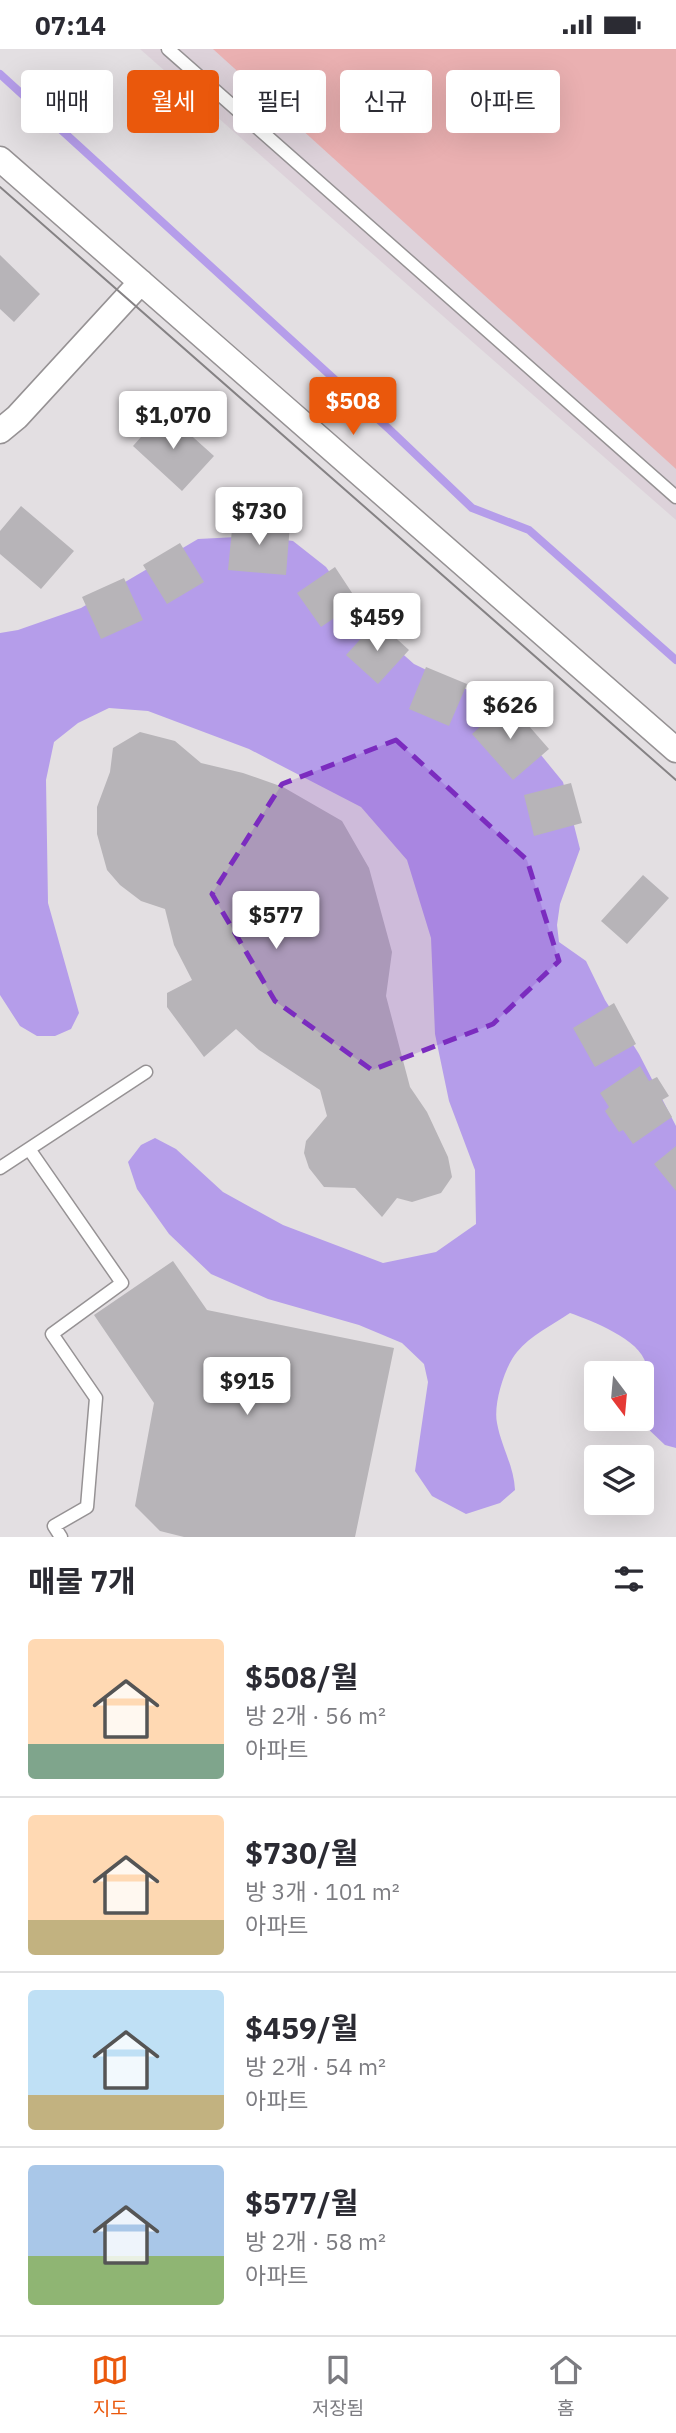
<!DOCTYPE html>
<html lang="ko">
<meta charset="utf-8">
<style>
:root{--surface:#fff;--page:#f2f2f3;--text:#2b2b33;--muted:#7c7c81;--line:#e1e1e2;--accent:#ea580c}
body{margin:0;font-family:"IBM Plex Sans","Noto Sans KR",sans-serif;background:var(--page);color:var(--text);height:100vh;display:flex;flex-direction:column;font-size:26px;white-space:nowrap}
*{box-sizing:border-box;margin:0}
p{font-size:23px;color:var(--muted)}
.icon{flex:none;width:38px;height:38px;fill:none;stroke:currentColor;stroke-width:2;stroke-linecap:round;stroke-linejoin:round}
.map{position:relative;height:1488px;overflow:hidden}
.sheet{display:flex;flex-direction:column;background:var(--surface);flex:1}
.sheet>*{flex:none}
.guide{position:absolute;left:21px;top:21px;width:635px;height:63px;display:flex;gap:14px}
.needle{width:46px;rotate:164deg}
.fabs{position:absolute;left:584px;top:1312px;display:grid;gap:14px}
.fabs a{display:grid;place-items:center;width:70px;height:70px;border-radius:7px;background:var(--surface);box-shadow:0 7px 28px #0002;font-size:35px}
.price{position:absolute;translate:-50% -60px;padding:0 16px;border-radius:7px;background:#fff;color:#222;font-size:23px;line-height:46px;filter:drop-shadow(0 2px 4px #0008)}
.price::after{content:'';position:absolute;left:50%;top:42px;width:21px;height:16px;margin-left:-10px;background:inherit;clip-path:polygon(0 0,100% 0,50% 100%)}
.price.selected{background:var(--accent);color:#fff}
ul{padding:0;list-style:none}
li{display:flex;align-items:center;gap:21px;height:175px;padding:0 28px}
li+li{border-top:2px solid var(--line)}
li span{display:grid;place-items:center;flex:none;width:196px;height:140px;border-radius:7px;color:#555}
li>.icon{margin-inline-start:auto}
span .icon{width:84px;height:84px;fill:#fffc;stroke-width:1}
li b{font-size:30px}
h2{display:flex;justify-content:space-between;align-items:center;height:84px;padding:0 28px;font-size:30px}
.pill{padding:0 24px;border-radius:7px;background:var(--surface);box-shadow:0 7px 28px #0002;font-size:24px;line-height:63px}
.pill.selected{background:var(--accent);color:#fff}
.status{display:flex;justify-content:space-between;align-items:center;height:49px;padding:0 35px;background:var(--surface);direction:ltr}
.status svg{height:19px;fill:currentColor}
.tab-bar{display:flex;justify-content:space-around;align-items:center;height:98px;border-top:2px solid var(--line);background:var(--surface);font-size:19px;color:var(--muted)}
.tab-bar a{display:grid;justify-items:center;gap:4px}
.tab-bar .selected{color:var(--accent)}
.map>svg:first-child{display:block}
.built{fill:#ddd2da}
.green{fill:#eab0b1}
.water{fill:#b59dea}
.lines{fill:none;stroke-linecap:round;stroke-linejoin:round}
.stream{stroke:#b59dea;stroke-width:8}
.building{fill:#b7b4b8}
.service-casing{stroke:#969294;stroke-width:15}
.minor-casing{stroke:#969294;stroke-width:27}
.service{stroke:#fff;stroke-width:12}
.minor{stroke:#fff;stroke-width:24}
.tram{stroke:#858284;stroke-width:2}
.marked{fill:#7b2cbf;fill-opacity:0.2;stroke:#7b2cbf;stroke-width:5;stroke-dasharray:14 9;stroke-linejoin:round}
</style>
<div class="status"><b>07:14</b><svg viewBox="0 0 49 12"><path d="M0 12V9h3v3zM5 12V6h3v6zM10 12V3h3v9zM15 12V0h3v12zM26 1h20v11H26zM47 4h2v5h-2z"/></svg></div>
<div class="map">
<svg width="676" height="1488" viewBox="0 0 676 1488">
<rect width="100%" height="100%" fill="#e3dfe2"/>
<path class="built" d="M 140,0 L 676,0 L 676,471 L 452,275 Z"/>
<path class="green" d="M 213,0 L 676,0 L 676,420 Z"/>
<path class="water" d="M 257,487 L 293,492 L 326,518 L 362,569 L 414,615 L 501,657 L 563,733 L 580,800 L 560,855 L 557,876 L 559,893 L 586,912 L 605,951 L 639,1005 L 676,1077 L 676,1399 L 665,1396 L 645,1377 C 646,1358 651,1334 646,1315 C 640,1290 592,1272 570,1264 C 552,1276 530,1287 517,1303 C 505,1317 493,1355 497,1374 C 501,1397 514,1417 515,1441 L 500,1454 L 466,1465 L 432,1447 L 415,1422 L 428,1333 L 424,1315 L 402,1294 L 359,1276 L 268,1250 L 211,1225 L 169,1185 L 137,1140 L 128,1113 L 141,1096 L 155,1089 L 176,1100 L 223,1143 L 283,1176 L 383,1214 L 436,1203 L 476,1175 L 475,1121 L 449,1052 L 435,985 L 431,889 L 407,811 L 361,758 L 249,700 L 148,662 L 109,659 L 78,674 L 54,693 L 46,731 L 48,854 L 79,964 L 71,980 L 55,987 L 37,987 L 20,977 L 0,946 L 0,584 L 18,581 L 81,559 L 198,490 Z"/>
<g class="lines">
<path class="stream" d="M 0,25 L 389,380 L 472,459 L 529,481 L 676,611"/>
</g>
<path class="building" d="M 0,206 L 40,245 L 14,273 L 0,260 Z
M 164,362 L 214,407 L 182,442 L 133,397 Z
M 21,457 L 74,502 L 41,540 L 0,505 L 0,482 Z
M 233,470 L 290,475 L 286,526 L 228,521 Z
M 180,494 L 204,533 L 167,555 L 143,516 Z
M 335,518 L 358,553 L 321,578 L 297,544 Z
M 124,529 L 143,571 L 101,590 L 82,548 Z
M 377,572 L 409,601 L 378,635 L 346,606 Z
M 426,618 L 467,635 L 449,677 L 409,660 Z
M 508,653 L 549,700 L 513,731 L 472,685 Z
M 140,683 L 175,692 L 201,714 L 243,724 L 283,738 L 342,772 L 369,819 L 392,903 L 386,947 L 410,1038 L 427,1063 L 448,1108 L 452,1128 L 441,1144 L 412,1153 L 397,1149 L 382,1168 L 355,1139 L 324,1138 L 309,1119 L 304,1104 L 306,1092 L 327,1067 L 320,1041 L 259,1001 L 236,980 L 204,1008 L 167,958 L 167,944 L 192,931 L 174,896 L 165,860 L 141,852 L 120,836 L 107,821 L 97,785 L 97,758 L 110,723 L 113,699 Z
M 571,734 L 582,774 L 534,787 L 524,746 Z
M 643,826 L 669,849 L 627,895 L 601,872 Z
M 614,954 L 636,995 L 595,1018 L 573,979 Z
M 640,1017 L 649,1032 L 657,1028 L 669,1047 L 662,1051 L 672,1068 L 633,1095 L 623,1081 L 619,1083 L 605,1062 L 609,1058 L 600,1044 Z
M 676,1097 L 676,1142 L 654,1115 Z
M 173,1212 L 207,1261 L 394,1299 L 355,1488 L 184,1488 L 160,1482 L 135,1457 L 154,1354 L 94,1266 Z"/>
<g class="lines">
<g class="service-casing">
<path id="service" d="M 168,0 L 676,448
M 29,1100 L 122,1234 L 52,1285 L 96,1349 L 87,1458 L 54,1477 L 61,1488
M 0,1119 L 146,1023"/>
</g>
<g class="minor-casing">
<path id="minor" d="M 0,110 L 676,701
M 0,382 L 17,368 L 141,233"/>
</g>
<use href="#service" class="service"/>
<use href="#minor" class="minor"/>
<path class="tram" d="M 0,138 L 676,731"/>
</g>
<path class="marked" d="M 396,691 L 527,811 L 559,912 L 493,975 L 372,1021 L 275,952 L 212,845 L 282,735 Z"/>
</svg>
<div class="fabs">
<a><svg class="needle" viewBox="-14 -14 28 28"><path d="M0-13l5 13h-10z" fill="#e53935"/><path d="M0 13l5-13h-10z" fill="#7c7c81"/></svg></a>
<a><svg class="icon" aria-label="layers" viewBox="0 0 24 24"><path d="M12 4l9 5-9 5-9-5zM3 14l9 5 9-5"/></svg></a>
</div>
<b class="price selected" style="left:353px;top:388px">$508</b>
<b class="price" style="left:173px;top:402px">$1,070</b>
<b class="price" style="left:259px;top:498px">$730</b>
<b class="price" style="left:377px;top:604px">$459</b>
<b class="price" style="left:510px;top:692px">$626</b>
<b class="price" style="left:276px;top:902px">$577</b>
<b class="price" style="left:247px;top:1368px">$915</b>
<div class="guide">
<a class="pill">매매</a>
<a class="pill selected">월세</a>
<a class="pill">필터</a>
<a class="pill">신규</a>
<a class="pill">아파트</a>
</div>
</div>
<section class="sheet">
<h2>매물 7개<svg class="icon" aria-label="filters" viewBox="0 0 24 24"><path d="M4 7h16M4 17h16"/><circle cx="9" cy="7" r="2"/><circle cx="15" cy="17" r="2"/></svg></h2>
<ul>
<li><span style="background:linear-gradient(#ffd9b3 75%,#7fa58c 0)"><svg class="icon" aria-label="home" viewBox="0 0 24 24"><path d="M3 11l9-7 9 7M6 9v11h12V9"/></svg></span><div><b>$508/월</b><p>방 2개 · 56 m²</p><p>아파트</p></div></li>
<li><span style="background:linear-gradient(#ffd9b3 75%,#c2b280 0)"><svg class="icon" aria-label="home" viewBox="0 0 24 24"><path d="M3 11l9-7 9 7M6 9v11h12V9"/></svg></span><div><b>$730/월</b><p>방 3개 · 101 m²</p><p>아파트</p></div></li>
<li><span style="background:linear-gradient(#bfe0f5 75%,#c2b280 0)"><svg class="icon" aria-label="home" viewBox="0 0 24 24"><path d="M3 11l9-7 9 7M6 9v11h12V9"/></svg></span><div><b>$459/월</b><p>방 2개 · 54 m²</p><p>아파트</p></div></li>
<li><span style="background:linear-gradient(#a9c7e8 65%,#8fb573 0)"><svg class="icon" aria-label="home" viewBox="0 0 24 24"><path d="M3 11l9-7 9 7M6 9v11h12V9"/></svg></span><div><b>$577/월</b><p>방 2개 · 58 m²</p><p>아파트</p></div></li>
</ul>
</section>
<nav class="tab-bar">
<a class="selected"><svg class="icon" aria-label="map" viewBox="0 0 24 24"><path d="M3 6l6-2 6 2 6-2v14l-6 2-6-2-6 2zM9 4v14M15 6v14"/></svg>지도</a>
<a><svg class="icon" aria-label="saved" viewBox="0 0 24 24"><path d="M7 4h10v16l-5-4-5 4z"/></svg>저장됨</a>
<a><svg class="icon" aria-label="home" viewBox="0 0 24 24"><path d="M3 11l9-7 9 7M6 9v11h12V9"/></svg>홈</a>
</nav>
